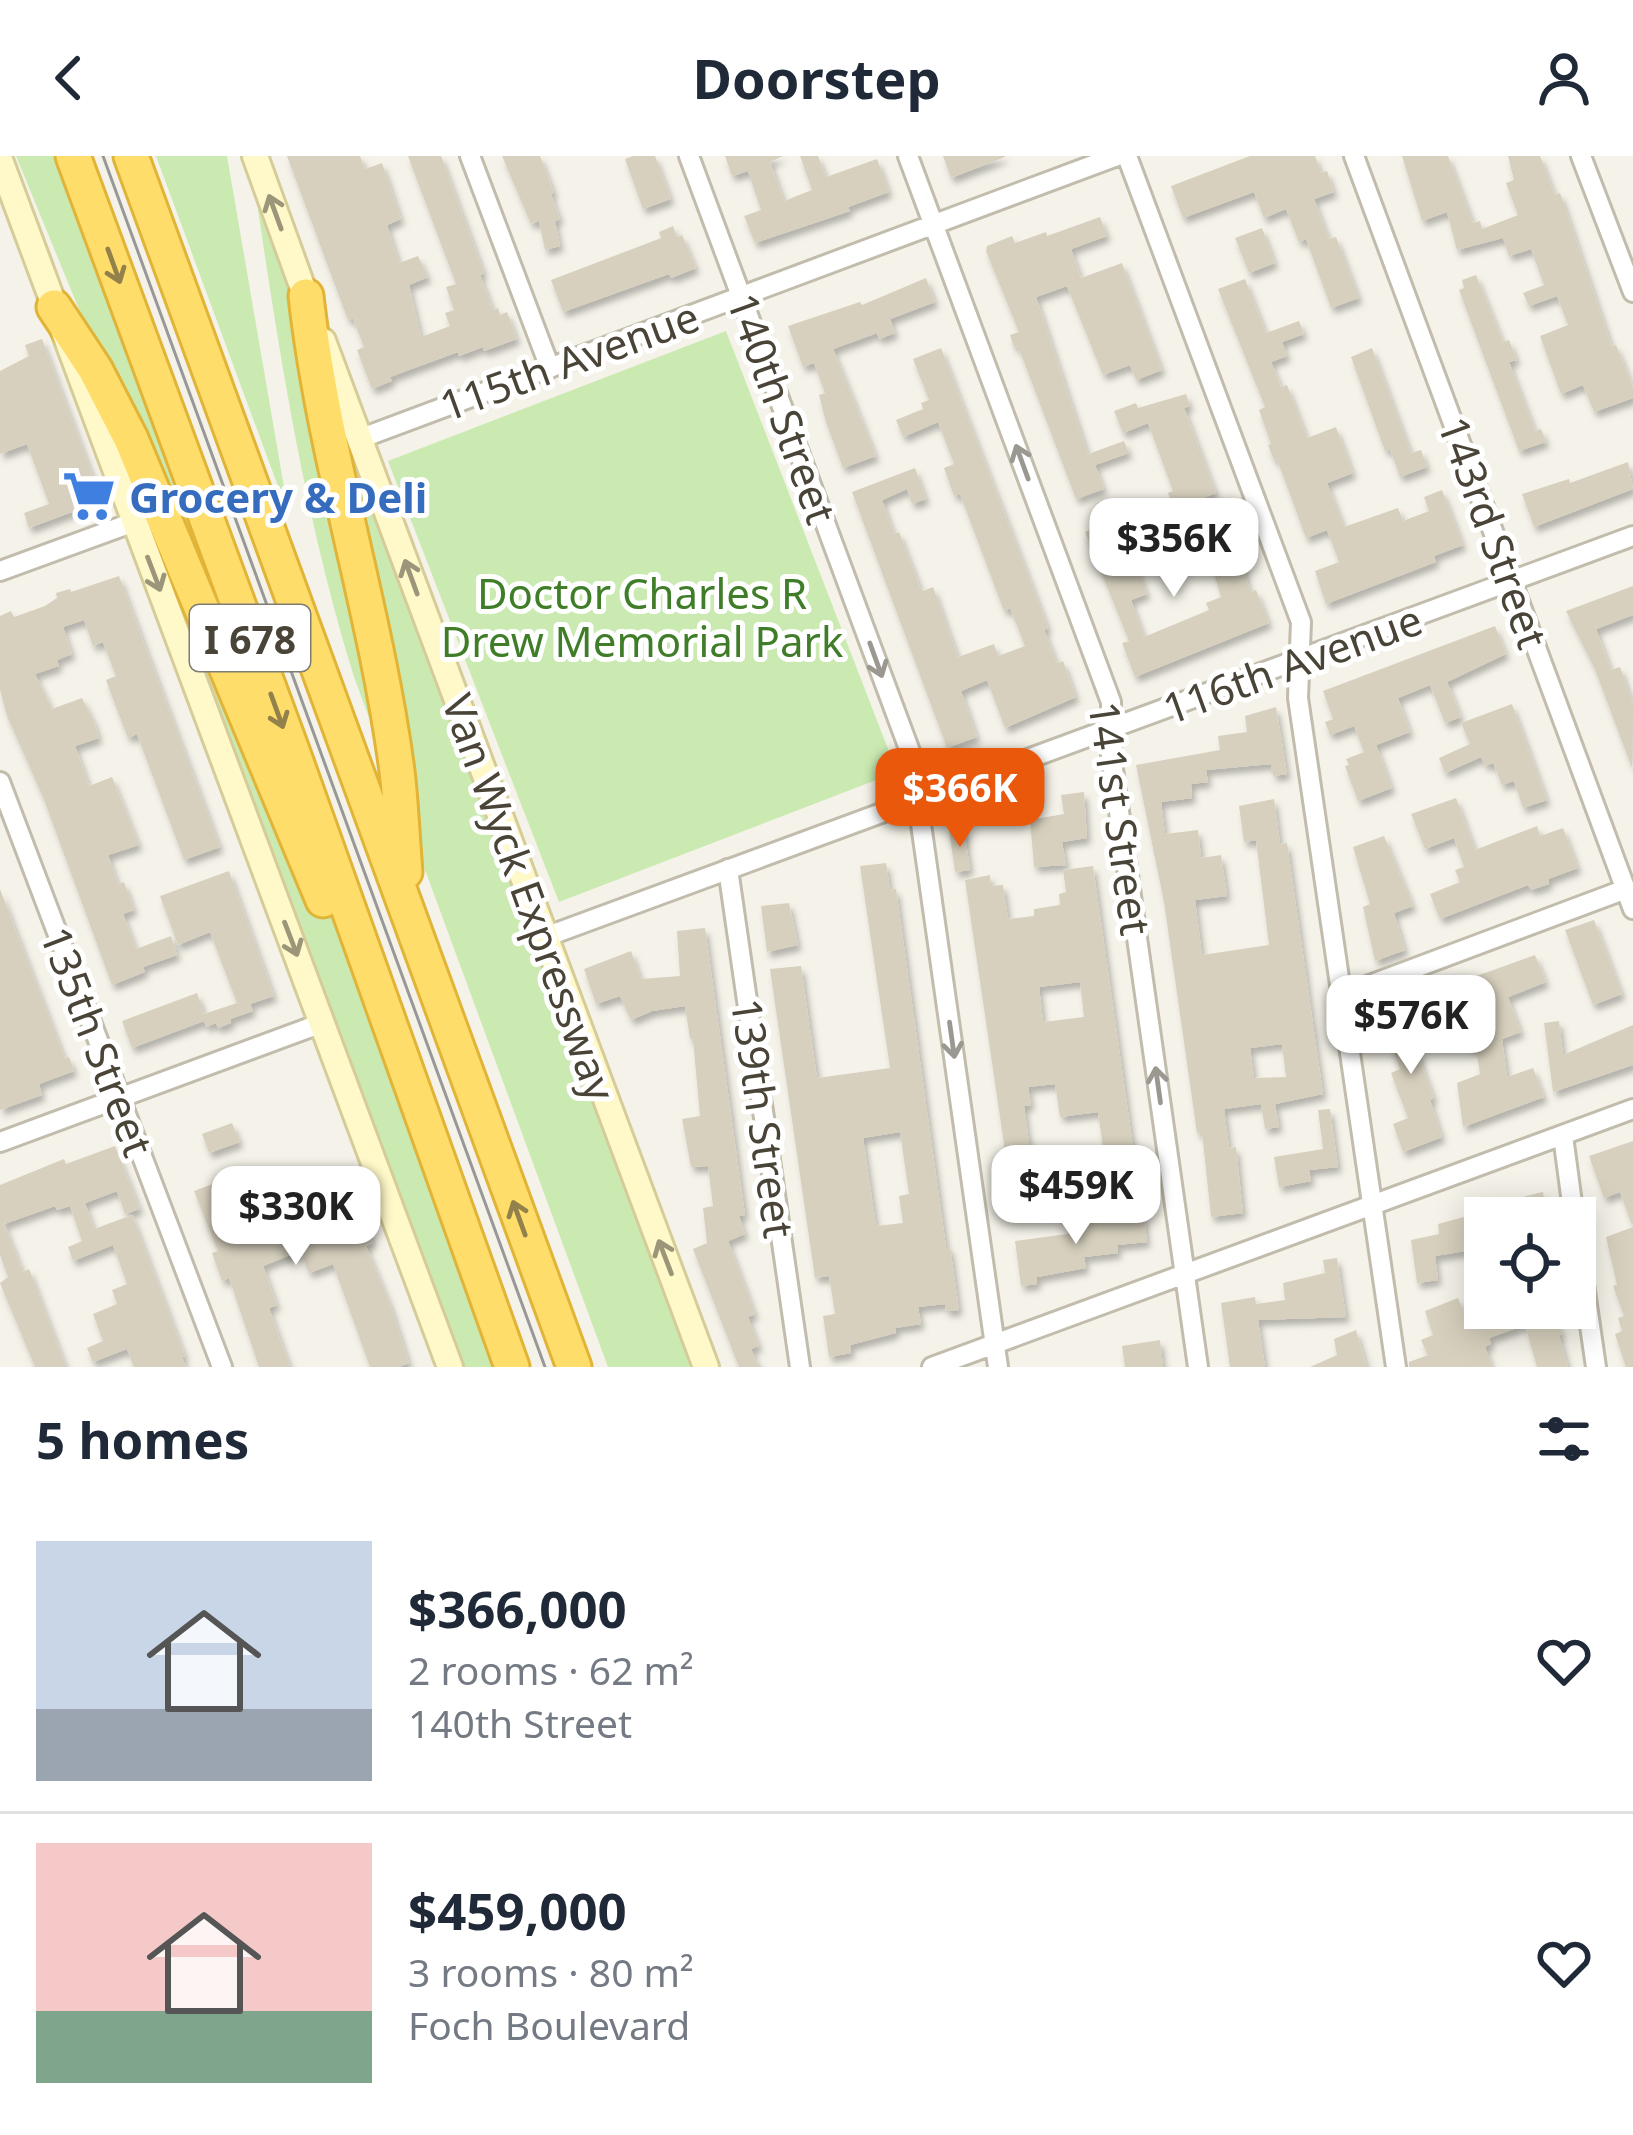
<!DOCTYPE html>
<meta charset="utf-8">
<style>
:root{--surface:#fff;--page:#f2f2f3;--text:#1f2937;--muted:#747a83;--line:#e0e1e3;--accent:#ea580c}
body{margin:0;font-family:"Noto Sans",sans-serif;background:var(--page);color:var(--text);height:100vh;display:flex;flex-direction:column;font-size:45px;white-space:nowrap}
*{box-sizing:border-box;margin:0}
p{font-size:39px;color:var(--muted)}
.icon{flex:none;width:66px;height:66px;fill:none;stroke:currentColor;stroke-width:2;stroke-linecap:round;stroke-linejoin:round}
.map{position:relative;height:1211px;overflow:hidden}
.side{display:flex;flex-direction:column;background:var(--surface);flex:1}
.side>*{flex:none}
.buttons{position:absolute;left:1464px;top:1041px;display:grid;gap:24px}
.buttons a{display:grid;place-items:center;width:132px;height:132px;border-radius:0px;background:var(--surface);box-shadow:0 6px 30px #0003;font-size:60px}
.price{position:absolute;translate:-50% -102px;padding:0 27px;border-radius:24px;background:#fff;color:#222;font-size:39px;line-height:78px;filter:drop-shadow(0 3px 6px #0008)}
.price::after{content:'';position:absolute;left:50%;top:72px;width:36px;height:27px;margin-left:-18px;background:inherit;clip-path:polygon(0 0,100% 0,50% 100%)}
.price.selected{background:var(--accent);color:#fff}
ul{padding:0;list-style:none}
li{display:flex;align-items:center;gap:36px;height:300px;padding:0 36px}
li+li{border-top:3px solid var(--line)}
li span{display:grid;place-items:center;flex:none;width:336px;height:240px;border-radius:0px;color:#555}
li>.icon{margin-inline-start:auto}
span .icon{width:144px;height:144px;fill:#fffc;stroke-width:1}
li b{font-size:51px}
h2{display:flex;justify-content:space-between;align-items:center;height:144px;padding:0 36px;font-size:51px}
header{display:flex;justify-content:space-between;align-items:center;height:156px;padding:0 36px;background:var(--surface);font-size:54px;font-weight:700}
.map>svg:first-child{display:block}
.green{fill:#caeab2}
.building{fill:#d7d0be;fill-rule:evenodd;filter:url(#shadow)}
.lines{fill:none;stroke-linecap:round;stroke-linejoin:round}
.street-casing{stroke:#c1bcab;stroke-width:24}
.secondary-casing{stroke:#d6cc99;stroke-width:30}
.highway-casing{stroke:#e1b438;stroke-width:39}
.street{stroke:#fff;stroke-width:18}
.secondary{stroke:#fff8c9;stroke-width:24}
.highway{stroke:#ffdd6a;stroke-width:33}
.tram{stroke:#989898;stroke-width:3}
.oneway{stroke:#9b9579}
.oneway2{stroke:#92814b}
.oneway3{stroke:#9b9891}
.labels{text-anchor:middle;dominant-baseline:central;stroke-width:10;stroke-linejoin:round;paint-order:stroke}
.shield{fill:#fff;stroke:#807c73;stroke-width:3}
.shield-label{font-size:39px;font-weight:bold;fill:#494437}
.street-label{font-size:42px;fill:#494437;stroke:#fff}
.shop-label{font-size:42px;font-weight:bold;fill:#366cbe;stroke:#fff;text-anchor:start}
.park-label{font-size:42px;fill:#3f7d28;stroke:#fff}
</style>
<header><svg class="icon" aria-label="back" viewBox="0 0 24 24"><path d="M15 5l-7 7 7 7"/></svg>Doorstep<svg class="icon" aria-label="person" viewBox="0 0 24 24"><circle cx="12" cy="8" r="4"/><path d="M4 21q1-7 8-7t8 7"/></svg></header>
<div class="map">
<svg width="1633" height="1211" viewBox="0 0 1633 1211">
<defs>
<filter id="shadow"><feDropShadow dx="3.5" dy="6" stdDeviation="3" flood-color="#0004"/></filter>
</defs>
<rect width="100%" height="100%" fill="#f5f3e9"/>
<path class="green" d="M 16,0 L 67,0 L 244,490 L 85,168 Z
M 156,0 L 227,0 L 289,360 Z
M 256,40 L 694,1211 L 608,1211 L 354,521 C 305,363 280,203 256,40 Z
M 726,175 L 897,616 L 559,746 L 388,305 Z
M 145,352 L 281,623 L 501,1211 L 463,1211 Z"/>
<path class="building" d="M 287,0 L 360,0 L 365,13 L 382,7 L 401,63 L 387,69 L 399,107 L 418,100 L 428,121 L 409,129 L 421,181 L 450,170 L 445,157 L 454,154 L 446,131 L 456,128 L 408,0 L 441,0 L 484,117 L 480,119 L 493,154 L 498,152 L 500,159 L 507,156 L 517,183 L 484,195 L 483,191 L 459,200 L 458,196 L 390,221 L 392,225 L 372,233 L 357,194 L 364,191 L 353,162 L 348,164 Z
M 502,0 L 540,0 L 554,36 L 551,38 L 560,63 L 555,65 L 560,90 L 545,94 L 539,65 L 531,68 Z
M 633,0 L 655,0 L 671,43 L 643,53 L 625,3 Z
M 725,0 L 783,0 L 770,6 L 784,45 L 812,34 L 800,0 L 818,0 L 826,21 L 877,3 L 889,36 L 848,51 L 850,55 L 755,87 L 744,60 L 761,54 L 748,15 L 732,20 Z
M 943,0 L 1005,0 L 1005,1 L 951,22 Z
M 1250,0 L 1315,0 L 1321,17 L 1327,15 L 1334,36 L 1314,43 L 1329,83 L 1336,81 L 1359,142 L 1331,152 L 1306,83 L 1299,86 L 1286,53 L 1264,62 L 1254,36 L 1183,62 L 1171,30 Z
M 1402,0 L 1448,0 L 1473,67 L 1480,65 L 1482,73 L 1518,59 L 1506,27 L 1514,24 L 1508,0 L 1540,0 L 1555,39 L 1560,37 L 1612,191 L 1616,189 L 1633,231 L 1633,242 L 1594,256 L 1583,229 L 1561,238 L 1540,180 L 1568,169 L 1557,140 L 1529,150 L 1523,137 L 1544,129 L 1531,93 L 1509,100 L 1503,82 L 1457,94 L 1447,56 L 1422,65 Z
M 1100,61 L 1107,80 L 1071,93 L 1081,122 L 1122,107 L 1162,214 L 1136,224 L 1130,209 L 1103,219 L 1067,130 L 1036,141 L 1088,298 L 1124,285 L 1129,297 L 1095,309 L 1104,333 L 1076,343 L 1018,190 L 1014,191 L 1010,179 L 1019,176 L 986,95 L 987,90 L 1012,80 L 1015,87 L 1046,76 L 1047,80 Z
M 673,70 L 677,81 L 682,79 L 696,112 L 671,122 L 669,118 L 563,156 L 551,124 L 656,84 L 661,82 L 659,76 Z
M 1262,72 L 1275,107 L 1249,117 L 1235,82 Z
M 1476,119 L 1503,186 L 1509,184 L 1517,204 L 1509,206 L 1535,275 L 1541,273 L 1546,286 L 1519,295 L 1459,134 L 1464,132 L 1462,124 Z
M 926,122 L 935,146 L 890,163 L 895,177 L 879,183 L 877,177 L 833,193 L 876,300 L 843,312 L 826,266 L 819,239 L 825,237 L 814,207 L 803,211 L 788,170 L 860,146 L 862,149 Z
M 1245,123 L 1266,177 L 1299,165 L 1304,178 L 1282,186 L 1287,200 L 1271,206 L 1281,231 L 1287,229 L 1307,282 L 1336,271 L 1353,317 L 1327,327 L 1344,371 L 1398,352 L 1403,365 L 1429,355 L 1424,341 L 1442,334 L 1463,389 L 1434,400 L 1436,406 L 1326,448 L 1315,415 L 1339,406 L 1327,374 L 1306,382 L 1277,303 L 1274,304 L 1268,289 L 1271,288 L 1259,254 L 1265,251 L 1218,133 Z
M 42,183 L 102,345 L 29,372 L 24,357 L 49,348 L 27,288 L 0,298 L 0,215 L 29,200 L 25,189 Z
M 941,192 L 1043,458 L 1048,472 L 1044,474 L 1057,507 L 1063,505 L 1076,541 L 1005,572 L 987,524 L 961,535 L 977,581 L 947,592 L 852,336 L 915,312 L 926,343 L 912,348 L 907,333 L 882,344 L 894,378 L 899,376 L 920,431 L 923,435 L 933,431 L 958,501 L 994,488 L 998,500 L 1025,490 L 1010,452 L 1004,455 L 960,338 L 954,340 L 944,312 L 954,308 L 938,266 L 903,281 L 896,264 L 923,253 L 921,247 L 929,244 L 913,203 Z
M 1372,192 L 1411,297 L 1421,294 L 1427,311 L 1400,321 L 1390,293 L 1385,295 L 1351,201 Z
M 1186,238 L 1190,250 L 1184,252 L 1216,337 L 1186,349 L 1200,391 L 1173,400 L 1162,373 L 1179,367 L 1168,337 L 1173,335 L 1148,267 L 1123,277 L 1114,255 L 1136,247 L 1138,252 Z
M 1628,306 L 1633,333 L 1534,371 L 1522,338 L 1569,323 L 1570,327 Z
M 1110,342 L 1147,438 L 1131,444 L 1144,481 L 1209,454 L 1206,447 L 1221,441 L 1207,393 L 1230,384 L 1232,388 L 1236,386 L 1248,428 L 1251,436 L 1256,434 L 1269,467 L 1135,521 L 1122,487 L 1129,485 L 1085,376 L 1105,369 L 1097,347 Z
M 119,420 L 220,691 L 184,704 L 137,578 L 128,582 L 121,564 L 106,524 L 116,520 L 103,486 L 93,490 L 84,464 L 63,471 L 72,498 L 57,504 L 59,510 L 35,518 L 52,553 L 82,542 L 94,566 L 99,582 L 75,590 L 89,630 L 112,621 L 139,689 L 108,699 L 118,728 L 124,726 L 134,754 L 123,758 L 136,793 L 171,780 L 177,799 L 143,811 L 145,816 L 112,829 L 43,641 L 7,560 L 0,534 L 0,460 L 11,455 L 14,461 L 45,450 L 57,442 L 56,437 L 70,433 L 71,436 Z
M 1633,430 L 1633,459 L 1596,473 L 1611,514 L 1620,511 L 1633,548 L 1632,612 L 1594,511 L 1566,455 Z
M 1495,470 L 1506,498 L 1447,526 L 1461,561 L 1445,567 L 1430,529 L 1398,542 L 1410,576 L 1376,589 L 1392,632 L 1358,645 L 1345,610 L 1349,609 L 1346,603 L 1364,596 L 1354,570 L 1330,579 L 1325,566 L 1333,563 L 1323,535 Z
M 1512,548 L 1547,644 L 1523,652 L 1514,625 L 1502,629 L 1493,607 L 1485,610 L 1481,601 L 1445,617 L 1439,602 L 1470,588 L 1461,567 Z
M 1276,551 L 1287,618 L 1273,620 L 1271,608 L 1206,614 L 1208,626 L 1191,628 L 1192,642 L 1161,646 L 1165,678 L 1198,674 L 1201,702 L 1221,699 L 1227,740 L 1195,744 L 1202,799 L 1269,789 L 1256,684 L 1244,686 L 1239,650 L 1274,643 L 1280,688 L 1287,687 L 1323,938 L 1275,948 L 1279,971 L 1265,973 L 1261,948 L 1224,953 L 1229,992 L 1236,991 L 1243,1057 L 1211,1061 L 1202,976 L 1197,977 L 1164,746 L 1136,609 L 1220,594 L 1218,580 L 1247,576 L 1245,560 ZM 1282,888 L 1286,921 L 1254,922 L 1250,892 Z
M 1084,636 L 1087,682 L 1062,686 L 1066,709 L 1034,711 L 1030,664 L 1064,658 L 1061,639 Z
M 1456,642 L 1475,694 L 1537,670 L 1540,680 L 1563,672 L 1578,712 L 1548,723 L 1549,728 L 1531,734 L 1528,729 L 1440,763 L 1430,738 L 1460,726 L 1455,714 L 1464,711 L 1454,682 L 1425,693 L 1411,658 Z
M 964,672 L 970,714 L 955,716 L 949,674 Z
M 1384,680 L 1413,750 L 1394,757 L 1405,794 L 1375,805 L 1363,751 L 1370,748 L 1353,691 Z
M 886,707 L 890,734 L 896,733 L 946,1091 L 950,1091 L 959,1154 L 946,1155 L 945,1148 L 918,1151 L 921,1168 L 895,1172 L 896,1177 L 850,1189 L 851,1197 L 829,1201 L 823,1160 L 835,1158 L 829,1120 L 815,1122 L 770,813 L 801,810 L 817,922 L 890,912 L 860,710 ZM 900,976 L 909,1038 L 899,1040 L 903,1067 L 876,1070 L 863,982 Z
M 1093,710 L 1139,1033 L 1120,1036 L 1117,1019 L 1083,1024 L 1083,1029 L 1046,1036 L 1048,1052 L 1009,1058 L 1007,1043 L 1012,1042 L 965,724 L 990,719 L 991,730 L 1003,729 L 1008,763 L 1034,760 L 1034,753 L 1060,749 L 1059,738 L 1066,736 L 1063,714 ZM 1080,826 L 1084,861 L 1043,866 L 1039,831 ZM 1055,928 L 1060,961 L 1098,956 L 1103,991 L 1065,996 L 1068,1020 L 1040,1024 L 1036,994 L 1030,995 L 1024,950 L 1031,949 L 1028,931 Z
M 229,715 L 274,840 L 250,848 L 253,855 L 230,863 L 231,867 L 218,872 L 216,867 L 206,871 L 204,865 L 132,892 L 122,865 L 197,837 L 204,858 L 237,847 L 210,776 L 178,789 L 160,740 Z
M 0,733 L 65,903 L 69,901 L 74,915 L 39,928 L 42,939 L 0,954 Z
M 789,747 L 798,789 L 767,796 L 761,750 Z
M 1594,764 L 1622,838 L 1593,849 L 1565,774 Z
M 705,772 L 745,1059 L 739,1060 L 745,1078 L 728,1085 L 755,1158 L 748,1161 L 759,1190 L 751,1193 L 759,1211 L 739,1211 L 693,1093 L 707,1087 L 703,1052 L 713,1050 L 708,1010 L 691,1011 L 682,963 L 700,960 L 693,883 L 690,883 L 685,850 L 652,855 L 631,864 L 620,840 L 596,848 L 584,813 L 631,795 L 641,823 L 680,820 L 677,775 Z
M 1535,799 L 1546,826 L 1508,841 L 1521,876 L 1502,883 L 1507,921 L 1533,912 L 1544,941 L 1463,971 L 1457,927 L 1480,918 L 1476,891 L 1470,893 L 1464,877 L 1442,886 L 1435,871 L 1454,863 L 1443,832 Z
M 1419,846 L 1430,875 L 1412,882 L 1434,942 L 1430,944 L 1442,981 L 1403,996 L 1393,968 L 1408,962 L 1391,917 L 1400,913 L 1380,859 Z
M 1559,865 L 1563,899 L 1633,869 L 1633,909 L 1553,936 L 1544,867 Z
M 1330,953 L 1338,1011 L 1309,1014 L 1311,1025 L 1279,1031 L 1274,1001 L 1323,993 L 1318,954 Z
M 232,967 L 240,986 L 209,997 L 202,978 Z
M 1633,985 L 1633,1067 L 1631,1067 L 1620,1036 L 1604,1042 L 1589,1000 Z
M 115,990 L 140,1053 L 125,1058 L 117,1035 L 85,1047 L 94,1073 L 132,1059 L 185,1200 L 182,1201 L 186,1211 L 134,1211 L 127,1193 L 93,1206 L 87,1192 L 103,1185 L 93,1158 L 117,1148 L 112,1134 L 127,1128 L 113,1089 L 73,1105 L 68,1091 L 82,1085 L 70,1050 L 57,1054 L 55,1050 L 4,1068 L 23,1116 L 29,1113 L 66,1211 L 35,1211 L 0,1127 L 8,1121 L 0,1099 L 0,1029 L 64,1003 L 66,1008 Z
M 231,1021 L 242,1052 L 296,1030 L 311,1065 L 346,1056 L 354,1078 L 368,1073 L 373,1087 L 366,1090 L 390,1148 L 409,1207 L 399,1211 L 370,1211 L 333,1108 L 309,1117 L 300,1095 L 263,1110 L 277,1149 L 269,1152 L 290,1211 L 259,1211 L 229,1122 L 222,1125 L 212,1097 L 218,1095 L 194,1035 Z
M 1543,1036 L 1547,1062 L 1486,1062 L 1485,1050 Z
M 1479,1057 L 1484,1092 L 1435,1100 L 1438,1124 L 1417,1127 L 1411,1084 L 1439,1078 L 1438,1068 Z
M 1144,1060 L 1147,1086 L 1117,1089 L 1118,1097 L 1084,1101 L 1086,1112 L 1037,1121 L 1037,1128 L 1021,1130 L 1015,1085 L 1068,1078 L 1067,1070 Z
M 1633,1071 L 1633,1211 L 1626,1211 L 1615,1178 L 1622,1175 L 1618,1162 L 1624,1160 L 1613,1130 L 1617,1129 L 1606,1081 Z
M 1337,1102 L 1346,1161 L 1258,1164 L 1265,1211 L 1230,1211 L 1221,1147 L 1255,1141 L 1256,1148 L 1285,1144 L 1283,1127 L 1325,1117 L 1323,1104 Z
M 1458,1142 L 1467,1166 L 1505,1152 L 1508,1160 L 1528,1152 L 1552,1152 L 1562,1178 L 1559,1179 L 1568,1211 L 1537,1211 L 1525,1169 L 1489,1182 L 1491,1188 L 1485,1191 L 1492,1211 L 1409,1211 L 1409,1206 L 1428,1199 L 1421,1184 L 1433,1179 L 1425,1155 Z
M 1356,1174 L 1367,1211 L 1310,1211 L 1337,1199 L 1334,1183 Z
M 1160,1184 L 1163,1211 L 1125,1211 L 1122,1190 Z"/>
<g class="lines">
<g class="street-casing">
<path id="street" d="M 470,0 L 550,212
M 689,0 L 918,617 L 921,668 L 998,1211
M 908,0 L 1111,546 L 1111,599 L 1198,1211
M 1127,0 L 1301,466 L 1298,542 L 1396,1211
M 1354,0 L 1633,753
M 1581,0 L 1633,136
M 359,283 L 1117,0
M 0,415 L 134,366
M 0,626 L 222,1211
M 728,713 L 800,1211
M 545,781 L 1633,380
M 1343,839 L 1626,733
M 1563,980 L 1574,1062
M 0,986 L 322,867
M 1575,1066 L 1596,1211
M 932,1211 L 1633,953"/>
</g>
<g class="secondary-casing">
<path id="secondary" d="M 255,0 L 310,152
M 0,4 L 450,1211
M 323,185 L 706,1211"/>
</g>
<g class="highway-casing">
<path id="highway" d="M 73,0 L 294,600 L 512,1211
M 131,0 L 574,1211
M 306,140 C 324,301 376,455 397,615 C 401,648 402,682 405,716
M 54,151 L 95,213 L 131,283 L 323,744"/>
</g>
<use href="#street" class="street"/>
<use href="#secondary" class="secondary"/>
<use href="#highway" class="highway"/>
<path class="tram" d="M 103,0 L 545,1211"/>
</g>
<defs><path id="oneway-shaft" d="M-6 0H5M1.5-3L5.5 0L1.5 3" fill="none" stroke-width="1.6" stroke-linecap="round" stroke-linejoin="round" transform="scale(3)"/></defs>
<g class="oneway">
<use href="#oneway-shaft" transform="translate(275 56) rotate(-110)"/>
<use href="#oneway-shaft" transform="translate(154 418) rotate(69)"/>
<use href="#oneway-shaft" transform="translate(411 421) rotate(-110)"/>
<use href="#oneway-shaft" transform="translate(291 783) rotate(69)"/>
<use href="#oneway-shaft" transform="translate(665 1101) rotate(-111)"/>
</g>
<g class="oneway2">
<use href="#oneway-shaft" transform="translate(114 110) rotate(70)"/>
<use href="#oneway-shaft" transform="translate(277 555) rotate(70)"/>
<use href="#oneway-shaft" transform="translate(519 1062) rotate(-110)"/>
</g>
<g class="oneway3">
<use href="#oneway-shaft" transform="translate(1022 306) rotate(-110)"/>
<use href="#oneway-shaft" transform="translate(876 504) rotate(70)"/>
<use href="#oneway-shaft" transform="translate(952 884) rotate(82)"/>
<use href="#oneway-shaft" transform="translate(1158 929) rotate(-98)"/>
</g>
<defs>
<g id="supermarket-bare" transform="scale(4.14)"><path d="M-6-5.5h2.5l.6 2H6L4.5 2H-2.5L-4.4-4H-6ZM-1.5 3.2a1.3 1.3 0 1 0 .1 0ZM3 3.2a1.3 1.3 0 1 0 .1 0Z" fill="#3f7fe0" stroke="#fff" stroke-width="2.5" paint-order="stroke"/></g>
</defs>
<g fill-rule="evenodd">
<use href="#supermarket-bare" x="89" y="340"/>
</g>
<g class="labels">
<rect class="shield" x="190" y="449" width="120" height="66" rx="9"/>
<g class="shield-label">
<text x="250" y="482">I 678</text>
</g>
<g class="street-label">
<text transform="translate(569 204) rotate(-20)">115th Avenue</text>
<text transform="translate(783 252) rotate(70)">140th Street</text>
<text transform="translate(1494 376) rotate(70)">143rd Street</text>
<text transform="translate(1292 507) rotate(-20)">116th Avenue</text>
<text transform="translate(1121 662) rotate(82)">141st Street</text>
<text transform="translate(530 741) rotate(70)">Van Wyck Expressway</text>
<text transform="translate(98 885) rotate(69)">135th Street</text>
<text transform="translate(764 962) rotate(82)">139th Street</text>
</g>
<g class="shop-label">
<text x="129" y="340">Grocery &amp; Deli</text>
</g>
<g class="park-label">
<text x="642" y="436">Doctor Charles R<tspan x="642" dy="48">Drew Memorial Park</tspan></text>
</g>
</g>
</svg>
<div class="buttons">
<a><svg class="icon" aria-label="locate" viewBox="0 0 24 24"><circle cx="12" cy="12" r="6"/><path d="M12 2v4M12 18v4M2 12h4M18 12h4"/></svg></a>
</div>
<b class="price" style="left:1174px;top:444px">$356K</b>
<b class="price selected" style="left:960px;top:694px">$366K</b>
<b class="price" style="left:1411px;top:921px">$576K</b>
<b class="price" style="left:1076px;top:1091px">$459K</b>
<b class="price" style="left:296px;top:1112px">$330K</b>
</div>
<section class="side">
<h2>5 homes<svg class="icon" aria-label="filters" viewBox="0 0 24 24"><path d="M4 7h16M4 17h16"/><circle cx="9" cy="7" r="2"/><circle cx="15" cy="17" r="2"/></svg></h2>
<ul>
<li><span style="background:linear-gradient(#c9d6e8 70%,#9aa5b1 0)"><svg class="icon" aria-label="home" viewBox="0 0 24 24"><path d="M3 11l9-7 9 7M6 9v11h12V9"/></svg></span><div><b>$366,000</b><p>2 rooms · 62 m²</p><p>140th Street</p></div><svg class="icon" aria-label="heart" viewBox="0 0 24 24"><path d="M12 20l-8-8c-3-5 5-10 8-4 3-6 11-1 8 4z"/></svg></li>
<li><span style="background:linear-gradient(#f6c9c9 70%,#7fa58c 0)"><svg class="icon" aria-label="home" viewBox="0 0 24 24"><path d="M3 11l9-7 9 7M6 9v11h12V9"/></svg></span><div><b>$459,000</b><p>3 rooms · 80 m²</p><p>Foch Boulevard</p></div><svg class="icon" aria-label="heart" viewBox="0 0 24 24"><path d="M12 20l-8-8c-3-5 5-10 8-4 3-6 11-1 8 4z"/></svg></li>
</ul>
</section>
